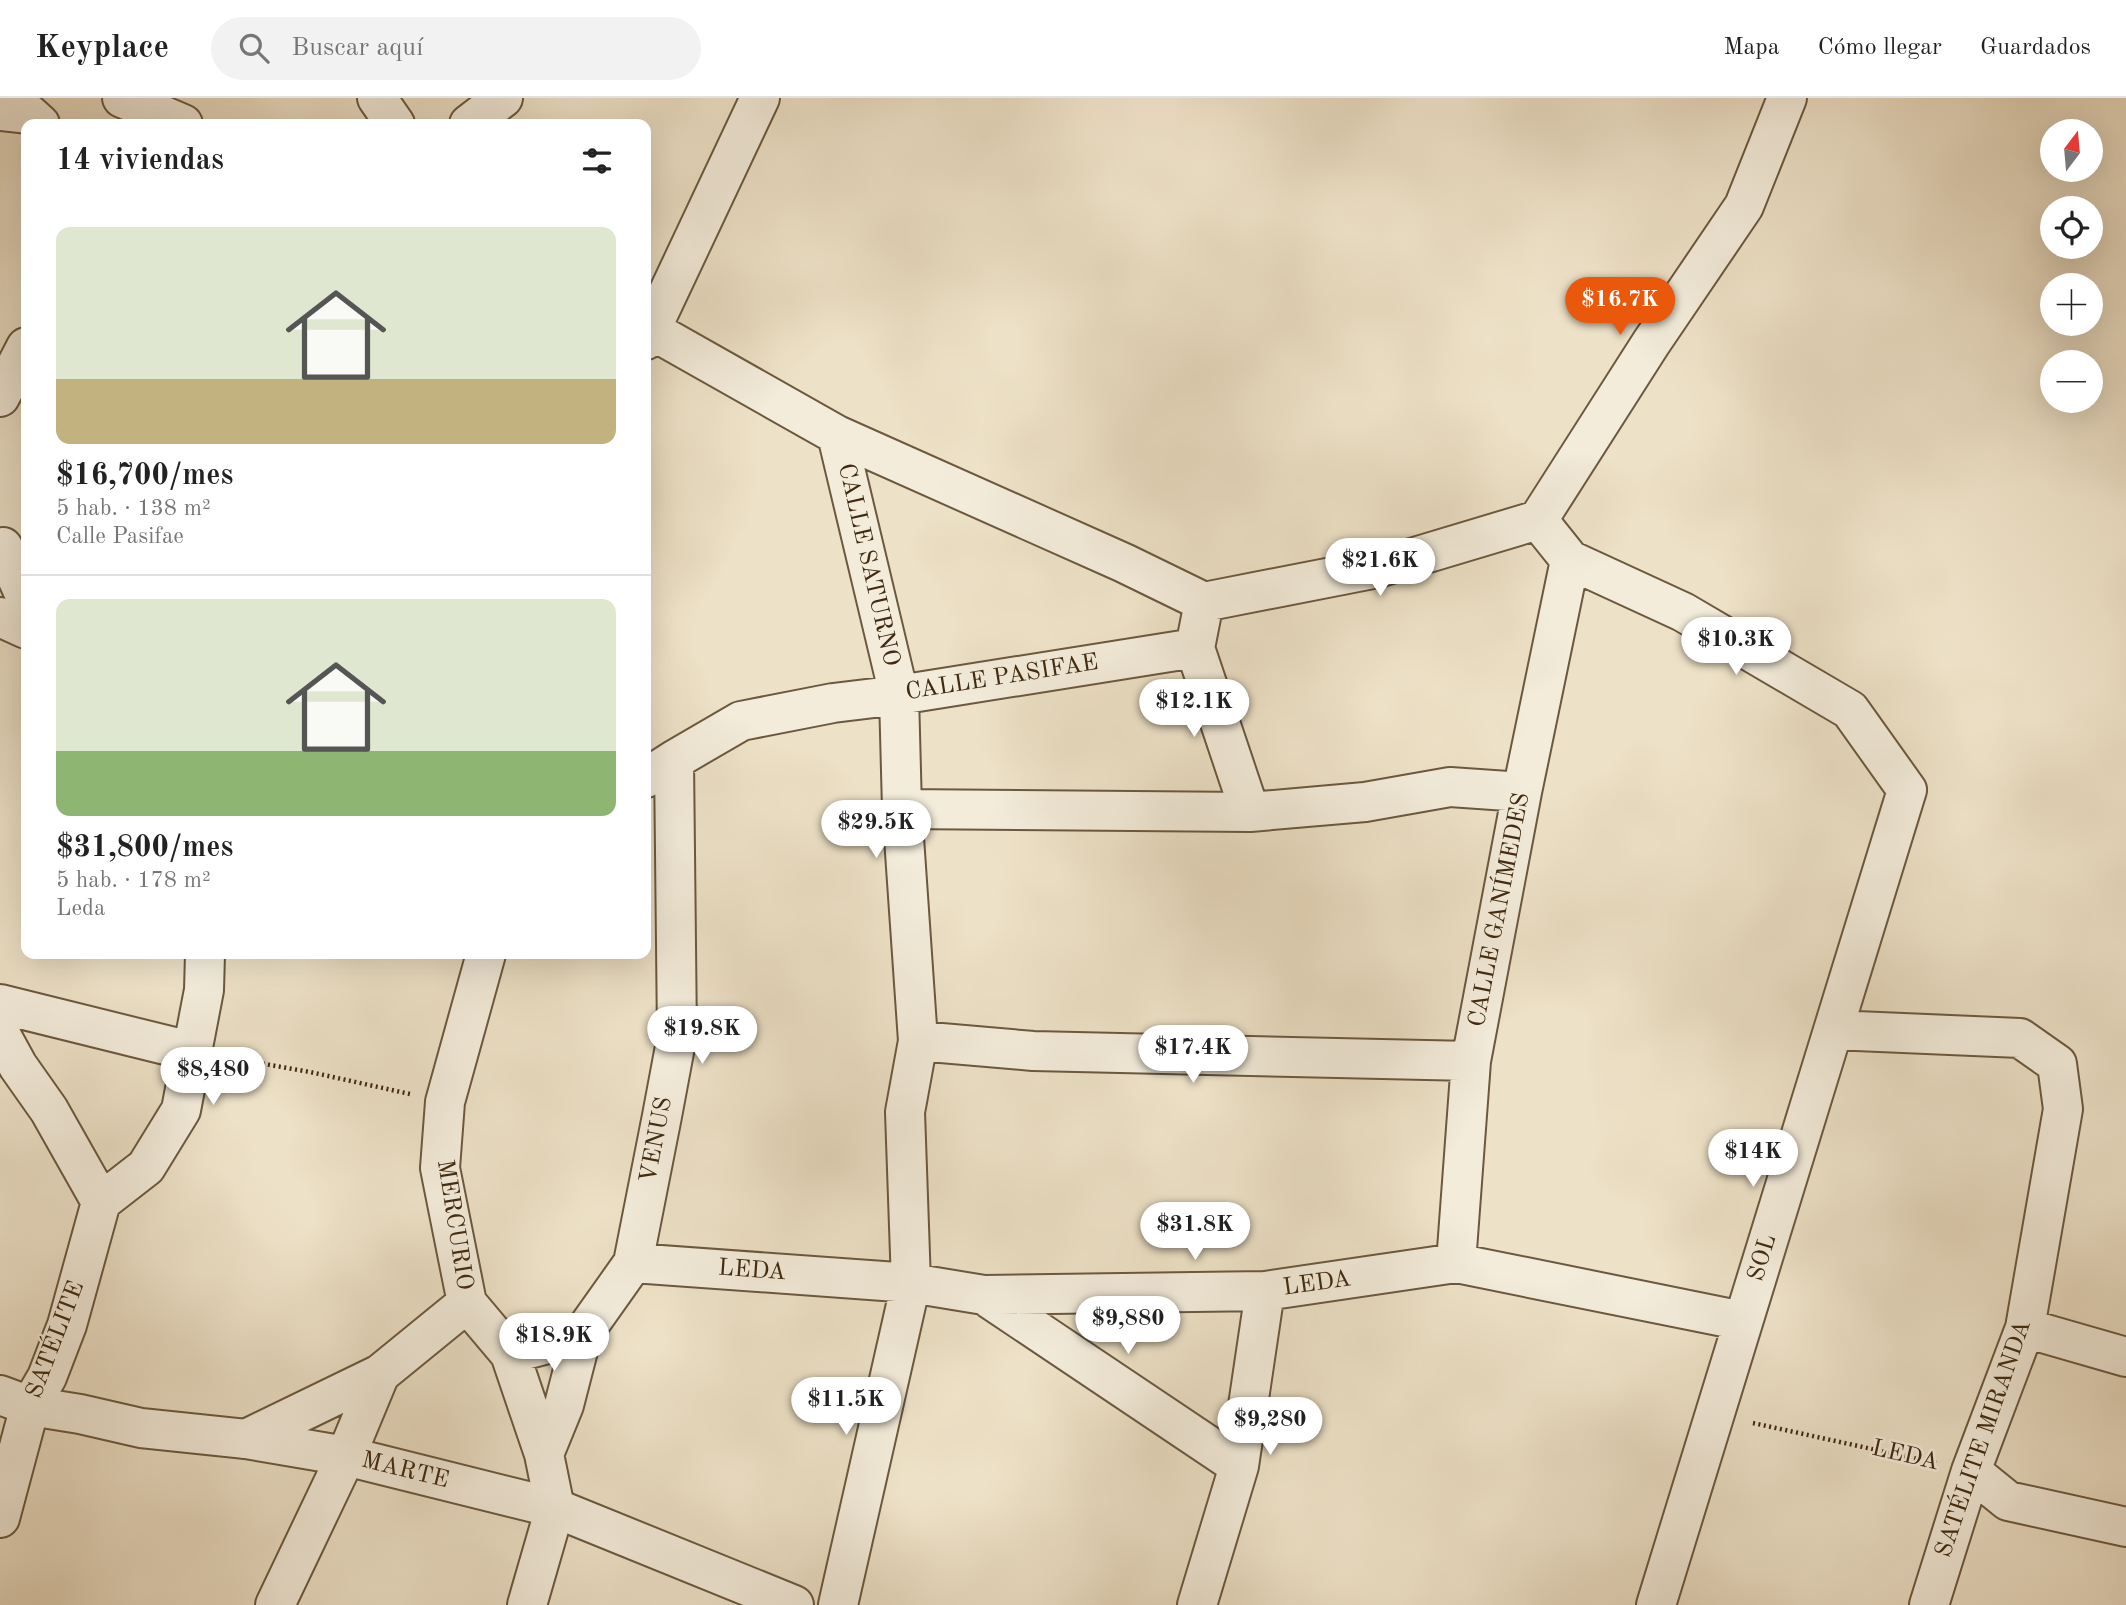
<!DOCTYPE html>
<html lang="es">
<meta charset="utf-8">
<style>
:root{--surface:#fff;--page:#f2f2f2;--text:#222;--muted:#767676;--line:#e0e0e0;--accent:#ea580c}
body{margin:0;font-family:"Old Standard TT",serif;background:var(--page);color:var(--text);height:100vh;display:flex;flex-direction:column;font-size:26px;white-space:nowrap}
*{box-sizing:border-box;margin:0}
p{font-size:23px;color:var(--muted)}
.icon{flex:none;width:38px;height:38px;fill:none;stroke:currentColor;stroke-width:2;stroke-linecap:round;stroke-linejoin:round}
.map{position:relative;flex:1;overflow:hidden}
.side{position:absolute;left:21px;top:21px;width:630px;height:840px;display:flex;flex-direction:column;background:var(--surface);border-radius:14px;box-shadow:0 7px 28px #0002}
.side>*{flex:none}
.needle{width:46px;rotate:16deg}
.buttons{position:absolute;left:2040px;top:21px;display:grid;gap:14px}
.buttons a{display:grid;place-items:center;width:63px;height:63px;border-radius:50%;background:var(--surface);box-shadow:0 7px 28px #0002;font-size:35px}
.price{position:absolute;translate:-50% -60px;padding:0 16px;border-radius:24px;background:#fff;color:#222;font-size:23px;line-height:46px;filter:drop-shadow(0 2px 4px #0008)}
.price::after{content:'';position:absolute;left:50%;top:42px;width:21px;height:16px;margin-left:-10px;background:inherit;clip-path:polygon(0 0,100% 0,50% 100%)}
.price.active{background:var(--accent);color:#fff}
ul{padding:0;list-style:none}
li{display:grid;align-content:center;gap:14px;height:371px;padding:0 35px}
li+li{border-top:2px solid var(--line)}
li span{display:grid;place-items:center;height:217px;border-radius:14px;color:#555}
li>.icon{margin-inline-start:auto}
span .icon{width:126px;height:126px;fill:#fffc;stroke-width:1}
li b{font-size:30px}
h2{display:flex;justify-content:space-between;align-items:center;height:84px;padding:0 35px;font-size:30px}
header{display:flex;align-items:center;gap:42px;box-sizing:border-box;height:98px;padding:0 35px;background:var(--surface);border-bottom:2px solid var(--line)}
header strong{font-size:33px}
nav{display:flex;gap:38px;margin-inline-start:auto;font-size:24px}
.search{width:490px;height:63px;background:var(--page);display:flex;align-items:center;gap:18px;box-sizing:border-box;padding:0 24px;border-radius:38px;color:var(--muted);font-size:26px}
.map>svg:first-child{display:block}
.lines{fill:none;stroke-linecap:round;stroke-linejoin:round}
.minor-casing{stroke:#6b583e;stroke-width:42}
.tertiary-casing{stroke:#6b583e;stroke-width:42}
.path{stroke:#402a10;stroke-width:4.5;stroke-dasharray:2 3.5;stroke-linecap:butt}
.minor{stroke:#f3ecdb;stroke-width:38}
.tertiary{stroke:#f3ecdb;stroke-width:38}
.labels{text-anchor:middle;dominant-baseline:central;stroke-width:5;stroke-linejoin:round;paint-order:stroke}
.street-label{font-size:24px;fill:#402a10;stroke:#f3ecdb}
</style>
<header>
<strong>Keyplace</strong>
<div class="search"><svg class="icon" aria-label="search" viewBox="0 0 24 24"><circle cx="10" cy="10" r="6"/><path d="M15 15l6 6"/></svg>Buscar aquí</div>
<nav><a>Mapa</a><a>Cómo llegar</a><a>Guardados</a></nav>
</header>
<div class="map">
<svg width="2126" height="1507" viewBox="0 0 2126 1507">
<rect width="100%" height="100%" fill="#ede1c7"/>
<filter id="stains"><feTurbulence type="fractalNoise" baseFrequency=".00286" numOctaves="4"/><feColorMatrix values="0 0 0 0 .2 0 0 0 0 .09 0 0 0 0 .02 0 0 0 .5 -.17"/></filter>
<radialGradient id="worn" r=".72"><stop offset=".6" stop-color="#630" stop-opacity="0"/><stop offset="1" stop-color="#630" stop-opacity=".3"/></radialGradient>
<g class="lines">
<g class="minor-casing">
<path id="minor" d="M 122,0 L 183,26
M 377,0 L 395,26
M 0,13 L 29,16 L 40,26
M 469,26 L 503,0
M 646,229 L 837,337 L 1124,465 L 1204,504
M 646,242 L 760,0
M 0,299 L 26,249
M 837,337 L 899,597 L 902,711 L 918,943 L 905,1014 L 911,1185 L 838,1507
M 3,449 L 26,500
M 1204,504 L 1378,470 L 1538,422
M 0,519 L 26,531
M 1195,550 L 1250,714
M 646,680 L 674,662 L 741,623 L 833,605 L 899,597 L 1195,550 L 1204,504
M 902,711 L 1250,714 L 1365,704 L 1450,689 L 1522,694
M 0,906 L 194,954
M 1833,932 L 2020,940 L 2057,966 L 2063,1011 L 2025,1230 L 1971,1373 L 1929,1507
M 0,935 L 18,968 L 49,1012 L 101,1104
M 918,943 L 1033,953 L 1471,963
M 101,1104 L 146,1069 L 181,1012 L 204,892 L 205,856
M 633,1165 L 911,1185 L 984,1197 L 1265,1193 L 1456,1165 L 1743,1223
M 1456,1165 L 1471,963 L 1522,694 L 1570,462
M 984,1197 L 1239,1368
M 467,1205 L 510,1256 L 544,1356 L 555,1410 L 527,1507
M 2025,1230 L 2126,1259
M 510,1256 L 582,1237
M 246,1341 L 380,1276
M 544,1356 L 564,1307 L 582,1237 L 633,1165 L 662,1018 L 677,938 L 674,662
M 1971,1373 L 2008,1403 L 2126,1429
M 0,1420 L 30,1308 L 47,1279 L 67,1227 L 101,1104
M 275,1507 L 346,1358 L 380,1276 L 467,1205 L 440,1070 L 445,1004 L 486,856
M 1197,1507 L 1239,1368 L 1265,1193
M 1656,1507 L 1907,692 L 1850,612 L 1683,514 L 1570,462 L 1538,422 L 1651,245 L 1744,108 L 1787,0"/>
</g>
<g class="tertiary-casing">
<path id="tertiary" d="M 0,1297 L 30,1308 L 80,1316 L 141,1330 L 246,1341 L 346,1358 L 555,1410 L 794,1507"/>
</g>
<path class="path" d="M 230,960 L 310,974 L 410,996
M 1753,1325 L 1936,1365"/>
<use href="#minor" class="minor"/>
<use href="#tertiary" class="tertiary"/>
</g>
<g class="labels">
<g class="street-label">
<text transform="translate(868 467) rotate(77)">CALLE SATURNO</text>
<text transform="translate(1002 580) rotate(-9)">CALLE PASIFAE</text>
<text transform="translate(1500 812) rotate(-79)">CALLE GANÍMEDES</text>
<text transform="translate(657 1042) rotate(-79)">VENUS</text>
<text transform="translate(454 1127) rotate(81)">MERCURIO</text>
<text transform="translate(1763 1160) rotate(-73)">SOL</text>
<text transform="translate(752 1173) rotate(4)">LEDA</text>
<text transform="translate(1317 1186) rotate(-8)">LEDA</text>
<text transform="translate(56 1242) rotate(-69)">SATÉLITE</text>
<text transform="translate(1984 1341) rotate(-71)">SATÉLITE MIRANDA</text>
<text transform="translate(1905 1358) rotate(13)">LEDA</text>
<text transform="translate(405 1373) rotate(14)">MARTE</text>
</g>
</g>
<rect width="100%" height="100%" filter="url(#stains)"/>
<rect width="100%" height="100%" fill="url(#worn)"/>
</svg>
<div class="buttons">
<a><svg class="needle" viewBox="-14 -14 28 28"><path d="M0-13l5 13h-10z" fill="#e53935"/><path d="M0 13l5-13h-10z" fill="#767676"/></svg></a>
<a><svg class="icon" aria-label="locate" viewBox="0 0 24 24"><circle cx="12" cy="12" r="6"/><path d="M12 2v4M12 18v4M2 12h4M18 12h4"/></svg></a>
<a>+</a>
<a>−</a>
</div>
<b class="price active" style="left:1620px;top:239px">$16.7K</b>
<b class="price" style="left:1380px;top:500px">$21.6K</b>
<b class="price" style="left:1736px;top:579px">$10.3K</b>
<b class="price" style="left:1194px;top:641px">$12.1K</b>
<b class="price" style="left:876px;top:762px">$29.5K</b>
<b class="price" style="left:702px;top:968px">$19.8K</b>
<b class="price" style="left:1193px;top:987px">$17.4K</b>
<b class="price" style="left:213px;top:1009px">$8,480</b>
<b class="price" style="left:1753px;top:1091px">$14K</b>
<b class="price" style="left:1195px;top:1164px">$31.8K</b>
<b class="price" style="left:1128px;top:1258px">$9,880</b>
<b class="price" style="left:554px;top:1275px">$18.9K</b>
<b class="price" style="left:846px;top:1339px">$11.5K</b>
<b class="price" style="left:1270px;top:1359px">$9,280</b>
<section class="side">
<h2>14 viviendas<svg class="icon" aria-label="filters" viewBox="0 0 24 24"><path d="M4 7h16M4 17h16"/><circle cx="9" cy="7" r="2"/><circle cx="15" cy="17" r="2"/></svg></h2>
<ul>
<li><span style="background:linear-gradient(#dfe7d0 70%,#c2b280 0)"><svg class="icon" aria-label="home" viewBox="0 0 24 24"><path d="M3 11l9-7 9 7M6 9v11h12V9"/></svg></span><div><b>$16,700/mes</b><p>5 hab. · 138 m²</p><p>Calle Pasifae</p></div></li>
<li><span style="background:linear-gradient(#dfe7d0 70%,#8fb573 0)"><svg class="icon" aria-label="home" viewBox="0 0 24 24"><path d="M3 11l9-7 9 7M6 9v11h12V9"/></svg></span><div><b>$31,800/mes</b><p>5 hab. · 178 m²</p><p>Leda</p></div></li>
</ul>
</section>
</div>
